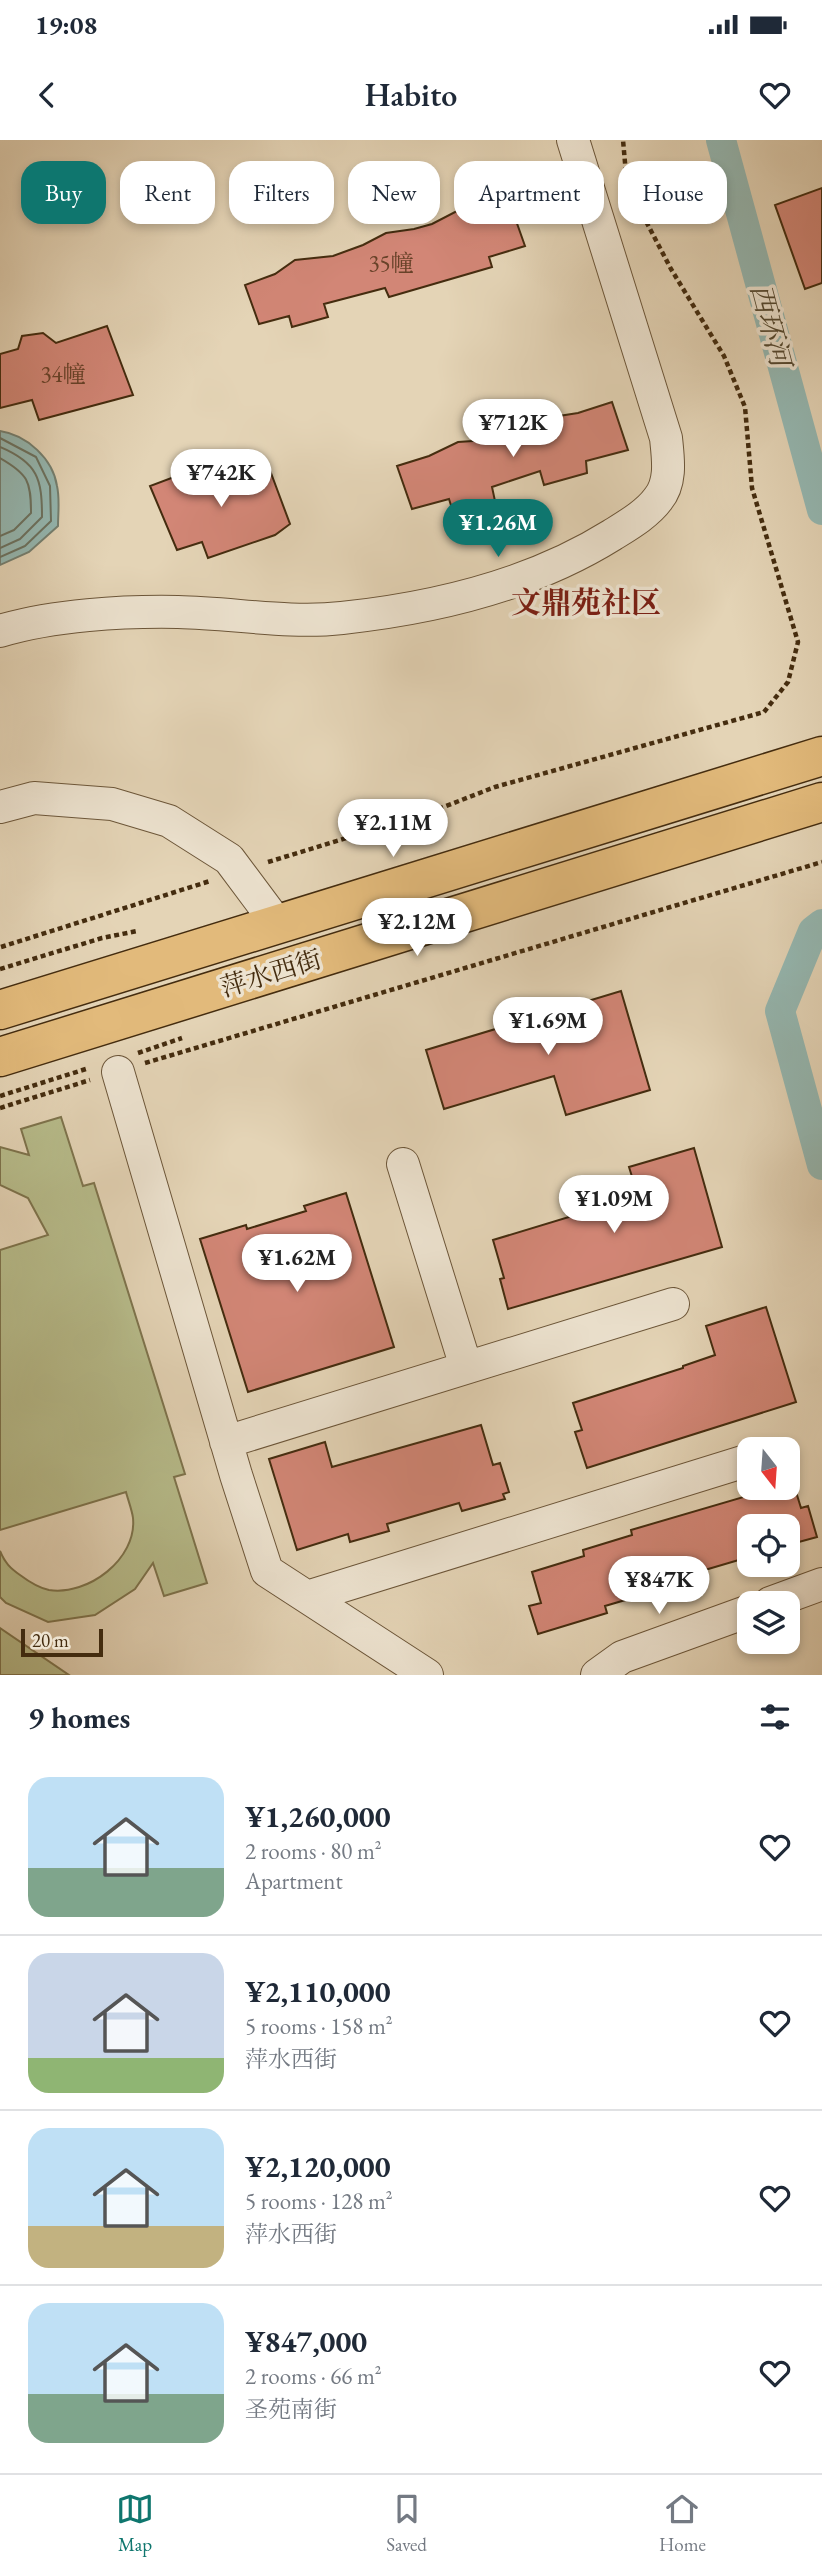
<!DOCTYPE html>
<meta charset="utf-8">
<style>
:root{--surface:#fff;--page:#f2f2f3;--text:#1f2937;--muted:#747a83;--line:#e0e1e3;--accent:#0f766e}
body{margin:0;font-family:"EB Garamond","Noto Serif SC",serif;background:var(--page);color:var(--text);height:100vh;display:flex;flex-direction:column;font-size:26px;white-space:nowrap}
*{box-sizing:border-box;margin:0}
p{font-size:23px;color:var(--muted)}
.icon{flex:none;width:38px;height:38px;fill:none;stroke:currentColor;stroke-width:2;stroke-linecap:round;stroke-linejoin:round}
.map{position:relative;height:1535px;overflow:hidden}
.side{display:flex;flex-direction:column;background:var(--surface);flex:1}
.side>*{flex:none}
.hud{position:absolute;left:21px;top:21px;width:780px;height:63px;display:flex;gap:14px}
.needle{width:46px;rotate:163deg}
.buttons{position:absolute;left:737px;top:1297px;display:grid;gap:14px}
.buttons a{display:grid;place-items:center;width:63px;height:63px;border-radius:14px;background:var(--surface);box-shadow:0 4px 10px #0003;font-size:35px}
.scale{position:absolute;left:21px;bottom:18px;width:82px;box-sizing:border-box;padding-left:7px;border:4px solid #442c0f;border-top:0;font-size:19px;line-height:24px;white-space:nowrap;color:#442c0f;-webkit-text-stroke:5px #ede3d0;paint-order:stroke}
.price{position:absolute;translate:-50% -60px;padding:0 16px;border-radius:24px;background:#fff;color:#222;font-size:23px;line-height:46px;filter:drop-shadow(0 2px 4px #0008)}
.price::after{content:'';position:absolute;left:50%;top:42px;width:21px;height:16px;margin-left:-10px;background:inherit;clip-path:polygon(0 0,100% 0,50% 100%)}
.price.selected{background:var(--accent);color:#fff}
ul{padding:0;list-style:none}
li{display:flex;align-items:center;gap:21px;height:175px;padding:0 28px}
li+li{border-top:2px solid var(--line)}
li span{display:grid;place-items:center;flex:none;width:196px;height:140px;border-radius:21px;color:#555}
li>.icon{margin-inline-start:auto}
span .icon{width:84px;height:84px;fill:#fffc;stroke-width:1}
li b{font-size:30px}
h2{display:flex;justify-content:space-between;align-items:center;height:84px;padding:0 28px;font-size:30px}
.chip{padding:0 24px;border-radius:21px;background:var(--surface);box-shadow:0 4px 10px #0003;font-size:24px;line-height:63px}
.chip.selected{background:var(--accent);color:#fff}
.status{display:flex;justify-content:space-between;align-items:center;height:49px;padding:0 35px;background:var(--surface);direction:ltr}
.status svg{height:19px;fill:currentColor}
header{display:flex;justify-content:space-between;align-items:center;height:91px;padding:0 28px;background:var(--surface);font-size:32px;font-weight:600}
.tabs{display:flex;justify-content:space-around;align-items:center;height:98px;border-top:2px solid var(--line);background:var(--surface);font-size:19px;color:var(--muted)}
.tabs a{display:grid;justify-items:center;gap:4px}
.tabs .selected{color:var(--accent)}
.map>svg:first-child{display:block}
.garden{fill:#b7bc8b;stroke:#7e744d;stroke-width:2}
.water{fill:#95b8b2;stroke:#758071;stroke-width:2}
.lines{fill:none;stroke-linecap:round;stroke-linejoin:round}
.shore{stroke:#6c7260;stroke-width:2}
.canal{stroke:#95b8b2;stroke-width:30}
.building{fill:#d28676;stroke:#442c0f;stroke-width:2}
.minor-casing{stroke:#6c5639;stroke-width:34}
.major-casing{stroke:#442c0f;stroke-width:41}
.path{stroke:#442c0f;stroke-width:4.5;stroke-dasharray:5 3.5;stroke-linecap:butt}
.minor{stroke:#ede3d0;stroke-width:32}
.major{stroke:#e2ba7b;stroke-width:38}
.labels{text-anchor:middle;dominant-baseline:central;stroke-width:7;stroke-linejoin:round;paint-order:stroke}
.number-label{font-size:23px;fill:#684229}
.street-label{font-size:26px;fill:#442c0f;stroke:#ede3d0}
.water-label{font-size:28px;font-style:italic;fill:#544830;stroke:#ede3d0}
.quarter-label{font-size:30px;font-weight:bold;fill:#7a1f14;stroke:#ede3d0}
</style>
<div class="status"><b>19:08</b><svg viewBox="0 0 49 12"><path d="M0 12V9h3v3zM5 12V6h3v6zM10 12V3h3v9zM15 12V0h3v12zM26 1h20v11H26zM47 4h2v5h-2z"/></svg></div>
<header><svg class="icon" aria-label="back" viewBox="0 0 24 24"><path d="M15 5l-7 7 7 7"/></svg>Habito<svg class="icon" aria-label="heart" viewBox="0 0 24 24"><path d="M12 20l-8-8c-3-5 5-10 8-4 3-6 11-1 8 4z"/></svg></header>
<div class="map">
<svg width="822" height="1535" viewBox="0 0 822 1535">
<rect width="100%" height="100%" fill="#e4d4b6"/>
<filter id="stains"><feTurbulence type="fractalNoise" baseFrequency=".00286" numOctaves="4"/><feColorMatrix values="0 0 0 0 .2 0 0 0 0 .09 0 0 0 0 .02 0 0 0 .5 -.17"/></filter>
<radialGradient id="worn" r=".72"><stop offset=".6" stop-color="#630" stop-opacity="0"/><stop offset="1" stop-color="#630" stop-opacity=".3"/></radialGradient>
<path class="garden" d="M 61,977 L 83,1046 L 94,1043 L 185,1334 L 174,1337 L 207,1443 L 164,1456 L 153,1423 L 135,1449 L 95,1475 L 48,1482 L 6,1463 L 0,1457 L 0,1411 C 5,1423 10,1428 20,1435 C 28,1441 39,1448 49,1450 C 88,1456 137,1419 133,1378 C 132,1370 128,1360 126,1352 L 0,1390 L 0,1110 L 48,1095 L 28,1058 L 0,1045 L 0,1007 L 29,1015 L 21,989 Z
M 0,1488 L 69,1535 L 0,1535 Z"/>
<path class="water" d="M 0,291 C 27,295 53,319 57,346 C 60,359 58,373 58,386 L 29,412 L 0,425 Z"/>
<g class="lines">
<path class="shore" d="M 0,298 L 36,317 L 50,346 L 51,381 L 25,406 L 0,417
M 0,307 C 38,323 42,339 42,377 L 20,399 L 0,408
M 0,318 C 28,334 31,341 31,373 L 14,390 L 0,396"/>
<path class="canal" d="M 721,0 L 822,370
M 822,784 L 813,791 L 780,871 L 822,1025"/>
</g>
<path class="building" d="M 822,48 L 822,143 L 805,149 L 775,65 Z
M 508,58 L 525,106 L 489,117 L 492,127 L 389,157 L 385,148 L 324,164 L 328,177 L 292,187 L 289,176 L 259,184 L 245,145 L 275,134 L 295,120 L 333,116 L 363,105 L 386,93 L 414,89 L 432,84 L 457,71 L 484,67 Z
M 107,186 L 133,255 L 39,280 L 32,260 L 0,268 L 0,214 L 18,209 L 22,196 L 43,193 L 56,203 Z
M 612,262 L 628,310 L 586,321 L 587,333 L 544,345 L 540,331 L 492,347 L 495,361 L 454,375 L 449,359 L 412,369 L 397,326 L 429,316 L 458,302 L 488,300 L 521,290 L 546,278 L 578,273 Z
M 268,325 L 290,384 L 275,395 L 208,418 L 202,402 L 177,410 L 150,346 L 198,328 L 214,327 L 230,337 Z
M 621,851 L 650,950 L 566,975 L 554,936 L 444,969 L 426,910 Z
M 694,1008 L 722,1107 L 508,1169 L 500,1139 L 504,1138 L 493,1100 L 638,1056 L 629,1027 Z
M 346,1053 L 394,1207 L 248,1252 L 200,1099 L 246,1085 L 247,1089 L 306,1071 L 304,1066 Z
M 766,1167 L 796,1262 L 587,1328 L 575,1292 L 582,1290 L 573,1263 L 683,1228 L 683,1226 L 715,1215 L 706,1186 Z
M 481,1285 L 493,1325 L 500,1323 L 509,1352 L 503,1354 L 505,1359 L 462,1371 L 459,1363 L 387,1384 L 389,1391 L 350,1402 L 348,1394 L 297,1410 L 269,1319 L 325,1302 L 332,1327 Z
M 793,1342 L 801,1368 L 808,1366 L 817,1397 L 788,1405 L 788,1386 L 749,1386 L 749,1417 L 654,1445 L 656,1451 L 605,1466 L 607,1473 L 538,1494 L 529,1466 L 541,1463 L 532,1432 L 584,1416 L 583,1410 L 632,1395 L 631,1390 L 774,1348 L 788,1348 L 788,1344 Z"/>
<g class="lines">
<g class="minor-casing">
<path id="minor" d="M 0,491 C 53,475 123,471 178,472 C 233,473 288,484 342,478 C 436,468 532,445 612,395 C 628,385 647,374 658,359 C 672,342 668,318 666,298 L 573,0
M 0,667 L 34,658 L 112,664 L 169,681 L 229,719 L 279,786
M 118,932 L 236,1335 L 267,1431 L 427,1535
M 403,1024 L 466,1227
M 226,1302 L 673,1164
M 307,1457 L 749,1320
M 770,1463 L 822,1444
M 597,1535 L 622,1517 L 749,1471"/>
</g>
<g class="major-casing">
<path id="major" d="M 0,870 L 822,616
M 0,917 L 822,662"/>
</g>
<path class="path" d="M 268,722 L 428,673 L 495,647 L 764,572 L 788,542 L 798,502 L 752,348 L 745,267 L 724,216 L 671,129 L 627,45 L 623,0
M 1,807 L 210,741
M 0,829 L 102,798 L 137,791
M 138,913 L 182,898
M 145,923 L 822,722
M 0,956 L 89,928
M 0,968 L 90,940"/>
<use href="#minor" class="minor"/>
<use href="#major" class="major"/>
</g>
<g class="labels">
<g class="number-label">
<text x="391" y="123">35幢</text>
<text x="63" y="234">34幢</text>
</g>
<g class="street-label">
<text transform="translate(271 833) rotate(-17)">萍水西街</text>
</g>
<g class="water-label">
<text transform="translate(771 185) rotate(75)">西环河</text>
</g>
<g class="quarter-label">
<text x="586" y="462">文鼎苑社区</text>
</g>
</g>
<rect width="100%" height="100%" filter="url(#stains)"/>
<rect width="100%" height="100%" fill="url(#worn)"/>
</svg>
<div class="buttons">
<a><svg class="needle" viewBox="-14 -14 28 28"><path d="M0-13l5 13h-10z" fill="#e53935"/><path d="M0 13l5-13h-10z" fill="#747a83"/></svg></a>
<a><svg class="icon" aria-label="locate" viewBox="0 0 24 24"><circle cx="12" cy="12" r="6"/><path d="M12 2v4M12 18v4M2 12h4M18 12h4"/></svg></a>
<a><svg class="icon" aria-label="layers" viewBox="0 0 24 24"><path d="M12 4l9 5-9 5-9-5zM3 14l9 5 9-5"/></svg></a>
</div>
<div class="scale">20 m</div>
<b class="price" style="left:513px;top:319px">¥712K</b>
<b class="price" style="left:221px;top:369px">¥742K</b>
<b class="price selected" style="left:498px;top:419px">¥1.26M</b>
<b class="price" style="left:393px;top:719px">¥2.11M</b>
<b class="price" style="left:417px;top:818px">¥2.12M</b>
<b class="price" style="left:548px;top:917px">¥1.69M</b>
<b class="price" style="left:614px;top:1095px">¥1.09M</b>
<b class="price" style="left:297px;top:1154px">¥1.62M</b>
<b class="price" style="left:659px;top:1476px">¥847K</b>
<div class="hud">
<a class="chip selected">Buy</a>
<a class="chip">Rent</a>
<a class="chip">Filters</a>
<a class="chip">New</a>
<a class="chip">Apartment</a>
<a class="chip">House</a>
</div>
</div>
<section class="side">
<h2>9 homes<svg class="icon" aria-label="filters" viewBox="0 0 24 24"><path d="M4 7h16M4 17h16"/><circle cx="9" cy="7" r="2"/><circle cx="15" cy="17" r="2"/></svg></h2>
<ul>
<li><span style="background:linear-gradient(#bfe0f5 65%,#7fa58c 0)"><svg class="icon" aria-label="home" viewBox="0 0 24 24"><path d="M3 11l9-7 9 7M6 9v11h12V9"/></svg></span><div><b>¥1,260,000</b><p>2 rooms · 80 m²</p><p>Apartment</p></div><svg class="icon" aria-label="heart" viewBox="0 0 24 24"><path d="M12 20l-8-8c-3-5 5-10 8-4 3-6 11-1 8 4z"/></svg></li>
<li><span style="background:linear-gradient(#c9d6e8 75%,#8fb573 0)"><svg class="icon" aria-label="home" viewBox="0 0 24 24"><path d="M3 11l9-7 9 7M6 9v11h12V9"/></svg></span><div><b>¥2,110,000</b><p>5 rooms · 158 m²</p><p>萍水西街</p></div><svg class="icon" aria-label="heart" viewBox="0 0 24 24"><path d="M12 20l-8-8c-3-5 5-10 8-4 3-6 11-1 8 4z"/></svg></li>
<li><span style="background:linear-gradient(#bfe0f5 70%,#c2b280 0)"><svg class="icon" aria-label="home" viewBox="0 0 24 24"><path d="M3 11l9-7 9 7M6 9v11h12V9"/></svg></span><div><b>¥2,120,000</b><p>5 rooms · 128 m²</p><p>萍水西街</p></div><svg class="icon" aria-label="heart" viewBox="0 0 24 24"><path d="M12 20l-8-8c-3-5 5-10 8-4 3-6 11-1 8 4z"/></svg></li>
<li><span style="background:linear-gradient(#bfe0f5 65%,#7fa58c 0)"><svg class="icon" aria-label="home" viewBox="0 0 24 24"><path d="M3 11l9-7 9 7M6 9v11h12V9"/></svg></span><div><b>¥847,000</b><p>2 rooms · 66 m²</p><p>圣苑南街</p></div><svg class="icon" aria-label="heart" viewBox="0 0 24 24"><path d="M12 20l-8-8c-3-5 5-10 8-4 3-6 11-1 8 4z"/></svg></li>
</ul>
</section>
<nav class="tabs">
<a class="selected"><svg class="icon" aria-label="map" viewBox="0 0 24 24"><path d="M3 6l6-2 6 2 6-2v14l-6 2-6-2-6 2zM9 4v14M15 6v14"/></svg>Map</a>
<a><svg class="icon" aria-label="saved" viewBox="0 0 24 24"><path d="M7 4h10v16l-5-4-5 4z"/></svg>Saved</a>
<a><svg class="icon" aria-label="home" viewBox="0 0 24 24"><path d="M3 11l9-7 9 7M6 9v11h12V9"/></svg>Home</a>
</nav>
